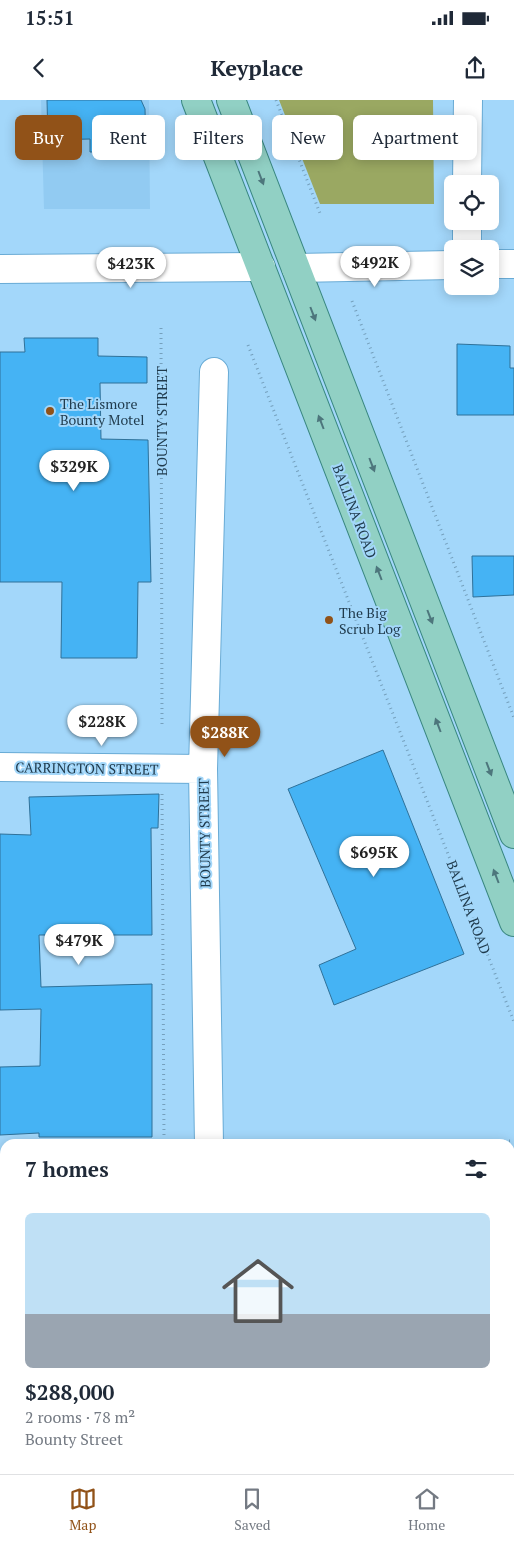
<!DOCTYPE html>
<meta charset="utf-8">
<style>
:root{--surface:#fff;--page:#f2f2f3;--text:#1f2937;--muted:#747a83;--line:#e0e1e3;--accent:#915218}
body{margin:0;font-family:"PT Serif",serif;background:var(--page);color:var(--text);height:100vh;display:flex;flex-direction:column;font-size:19px;white-space:nowrap}
*{box-sizing:border-box;margin:0}
p{font-size:16px;color:var(--muted)}
.icon{flex:none;width:28px;height:28px;fill:none;stroke:currentColor;stroke-width:2;stroke-linecap:round;stroke-linejoin:round}
.map{position:relative;flex:1;overflow:hidden}
.side{position:absolute;left:0px;top:1039px;width:515px;height:336px;display:flex;flex-direction:column;background:var(--surface);border-radius:15px 15px 0 0;box-shadow:0 2px 12px #0003}
.side>*{flex:none}
.top-card{position:absolute;left:15px;top:15px;width:485px;height:45px;display:flex;gap:10px}
.tools{position:absolute;left:444px;top:75px;display:grid;gap:10px}
.tools a{display:grid;place-items:center;width:55px;height:55px;border-radius:8px;background:var(--surface);box-shadow:0 2px 12px #0003;font-size:25px}
.price{position:absolute;translate:-50% -42px;padding:0 11px;border-radius:18px;background:#fff;color:#222;font-size:16px;line-height:32px;filter:drop-shadow(0 1px 2px #0008)}
.price::after{content:'';position:absolute;left:50%;top:30px;width:15px;height:11px;margin-left:-8px;background:inherit;clip-path:polygon(0 0,100% 0,50% 100%)}
.price.on{background:var(--accent);color:#fff}
ul{padding:0;list-style:none}
li{display:grid;align-content:center;gap:10px;height:265px;padding:0 25px}
li+li{border-top:1px solid var(--line)}
li span{display:grid;place-items:center;height:155px;border-radius:8px;color:#555}
li>.icon{margin-inline-start:auto}
span .icon{width:90px;height:90px;fill:#fffc;stroke-width:1}
li b{font-size:21px}
h2{display:flex;justify-content:space-between;align-items:center;height:60px;padding:0 25px;font-size:21px}
.chip{padding:0 18px;border-radius:8px;background:var(--surface);box-shadow:0 2px 12px #0003;font-size:18px;line-height:45px}
.chip.on{background:var(--accent);color:#fff}
.status{display:flex;justify-content:space-between;align-items:center;height:35px;padding:0 25px;background:var(--surface);direction:ltr}
.status svg{height:14px;fill:currentColor}
header{display:flex;justify-content:space-between;align-items:center;height:65px;padding:0 25px;background:var(--surface);font-size:22px;font-weight:700}
.tabs{display:flex;justify-content:space-around;align-items:center;height:70px;border-top:1px solid var(--line);background:var(--surface);font-size:14px;color:var(--muted)}
.tabs a{display:grid;justify-items:center;gap:2px}
.tabs .on{color:var(--accent)}
.map>svg:first-child{display:block}
.built{fill:#92cbf2}
.green{fill:#9aa862}
.building{fill:#45b3f4;stroke:#2f7199}
.lines{fill:none;stroke-linecap:round;stroke-linejoin:round}
.street-casing{stroke:#69abd5;stroke-width:30}
.secondary-casing{stroke:#69abd5;stroke-width:30}
.primary-casing{stroke:#398780;stroke-width:30}
.path{stroke:#75a0bd;stroke-width:3;stroke-dasharray:1 4;stroke-linecap:butt}
.street{stroke:#fff;stroke-width:28}
.secondary{stroke:#fff;stroke-width:28}
.primary{stroke:#91d0c4;stroke-width:28}
.oneway{fill:#4d767c}
.poi-dot{fill:#915218;stroke:#a3d7fa;stroke-width:2}
.labels{text-anchor:middle;dominant-baseline:central;stroke-width:4;stroke-linejoin:round;paint-order:stroke}
.poi-label{font-size:14px;fill:#1f3a4c;stroke:#a3d7fa;text-anchor:start}
.street-label{font-size:14px;fill:#1f3a4c;stroke:#a3d7fa}
</style>
<div class="status"><b>15:51</b><svg viewBox="0 0 49 12"><path d="M0 12V9h3v3zM5 12V6h3v6zM10 12V3h3v9zM15 12V0h3v12zM26 1h20v11H26zM47 4h2v5h-2z"/></svg></div>
<header><svg class="icon" aria-label="back" viewBox="0 0 24 24"><path d="M15 5l-7 7 7 7"/></svg>Keyplace<svg class="icon" aria-label="share" viewBox="0 0 24 24"><path d="M12 15V3M7 8l5-5 5 5M5 13v7h14v-7"/></svg></header>
<div class="map">
<svg width="514" height="1374" viewBox="0 0 514 1374">
<rect width="100%" height="100%" fill="#a3d7fa"/>
<path class="built" d="M 41,0 L 149,0 L 150,109 L 44,109 Z"/>
<path class="green" d="M 279,0 L 433,0 L 434,104 L 320,104 Z
M 510,1141 L 514,1141 L 514,1374 L 0,1374 L 0,1161 L 5,1161 L 5,1370 L 510,1370 Z"/>
<path class="building" d="M 47,0 L 141,0 L 145,9 L 146,51 L 90,52 L 90,39 L 48,40 Z
M 24,238 L 98,238 L 98,256 L 147,257 L 147,283 L 100,283 L 101,339 L 148,340 L 151,482 L 138,482 L 137,558 L 61,558 L 62,482 L 0,482 L 0,252 L 25,252 Z
M 457,244 L 510,246 L 510,268 L 514,268 L 514,315 L 457,315 Z
M 472,456 L 514,456 L 514,495 L 473,497 Z
M 383,650 L 464,854 L 334,905 L 319,865 L 356,849 L 288,689 Z
M 159,694 L 158,728 L 151,728 L 152,835 L 39,835 L 41,887 L 152,884 L 152,1037 L 39,1037 L 39,1033 L 0,1035 L 0,967 L 40,966 L 41,909 L 0,910 L 0,734 L 31,735 L 29,697 Z"/>
<g class="lines">
<g class="street-casing">
<path id="street" d="M 467,84 L 468,0
M 467,149 L 467,121
M 490,164 L 514,164
M 296,168 L 452,165
M 0,169 L 261,167
M 0,667 L 203,669
M 209,1044 L 203,669 L 214,272"/>
</g>
<g class="secondary-casing">
<path id="secondary" d="M 0,1101 L 5,1101
M 510,1103 L 514,1103"/>
</g>
<g class="primary-casing">
<path id="primary" d="M 196,0 L 514,822
M 231,0 L 514,734"/>
</g>
<path class="path" d="M 276,0 L 321,116
M 352,201 L 514,618
M 161,228 L 162,625
M 248,245 L 514,922
M 162,694 L 164,1039
M 369,1044 L 514,1041
M 214,1374 L 221,1370"/>
<use href="#street" class="street"/>
<use href="#secondary" class="secondary"/>
<use href="#primary" class="primary"/>
</g>
<defs><path id="oneway-solid" d="M-6-.8H1V-3.2L6.5 0L1 3.2V.8H-6Z" transform="scale(1.25)"/></defs>
<g class="oneway">
<use href="#oneway-solid" transform="translate(261 78) rotate(69)"/>
<use href="#oneway-solid" transform="translate(313 214) rotate(69)"/>
<use href="#oneway-solid" transform="translate(321 322) rotate(-111)"/>
<use href="#oneway-solid" transform="translate(372 365) rotate(69)"/>
<use href="#oneway-solid" transform="translate(379 473) rotate(-111)"/>
<use href="#oneway-solid" transform="translate(430 517) rotate(69)"/>
<use href="#oneway-solid" transform="translate(438 625) rotate(-111)"/>
<use href="#oneway-solid" transform="translate(489 669) rotate(69)"/>
<use href="#oneway-solid" transform="translate(496 776) rotate(-111)"/>
</g>
<g class="poi-dot">
<circle cx="50" cy="311" r="5"/>
<circle cx="329" cy="520" r="5"/>
</g>
<g class="labels">
<g class="poi-label">
<text x="60" y="303">The Lismore<tspan x="60" dy="16">Bounty Motel</tspan></text>
<text x="339" y="512">The Big<tspan x="339" dy="16">Scrub Log</tspan></text>
</g>
<g class="street-label">
<text transform="translate(161 321) rotate(-90)">BOUNTY STREET</text>
<text transform="translate(355 411) rotate(69)">BALLINA ROAD</text>
<text transform="translate(87 668) rotate(1)">CARRINGTON STREET</text>
<text transform="translate(204 733) rotate(-91)">BOUNTY STREET</text>
<text transform="translate(469 807) rotate(69)">BALLINA ROAD</text>
</g>
</g>
</svg>
<div class="tools">
<a><svg class="icon" aria-label="locate" viewBox="0 0 24 24"><circle cx="12" cy="12" r="6"/><path d="M12 2v4M12 18v4M2 12h4M18 12h4"/></svg></a>
<a><svg class="icon" aria-label="layers" viewBox="0 0 24 24"><path d="M12 4l9 5-9 5-9-5zM3 14l9 5 9-5"/></svg></a>
</div>
<b class="price" style="left:375px;top:188px">$492K</b>
<b class="price" style="left:131px;top:189px">$423K</b>
<b class="price" style="left:74px;top:392px">$329K</b>
<b class="price" style="left:102px;top:647px">$228K</b>
<b class="price on" style="left:225px;top:658px">$288K</b>
<b class="price" style="left:374px;top:778px">$695K</b>
<b class="price" style="left:79px;top:866px">$479K</b>
<div class="top-card">
<a class="chip on">Buy</a>
<a class="chip">Rent</a>
<a class="chip">Filters</a>
<a class="chip">New</a>
<a class="chip">Apartment</a>
</div>
<section class="side">
<h2>7 homes<svg class="icon" aria-label="filters" viewBox="0 0 24 24"><path d="M4 7h16M4 17h16"/><circle cx="9" cy="7" r="2"/><circle cx="15" cy="17" r="2"/></svg></h2>
<ul>
<li><span style="background:linear-gradient(#bfe0f5 65%,#9aa5b1 0)"><svg class="icon" aria-label="home" viewBox="0 0 24 24"><path d="M3 11l9-7 9 7M6 9v11h12V9"/></svg></span><div><b>$288,000</b><p>2 rooms · 78 m²</p><p>Bounty Street</p></div></li>
</ul>
</section>
</div>
<nav class="tabs">
<a class="on"><svg class="icon" aria-label="map" viewBox="0 0 24 24"><path d="M3 6l6-2 6 2 6-2v14l-6 2-6-2-6 2zM9 4v14M15 6v14"/></svg>Map</a>
<a><svg class="icon" aria-label="saved" viewBox="0 0 24 24"><path d="M7 4h10v16l-5-4-5 4z"/></svg>Saved</a>
<a><svg class="icon" aria-label="home" viewBox="0 0 24 24"><path d="M3 11l9-7 9 7M6 9v11h12V9"/></svg>Home</a>
</nav>
